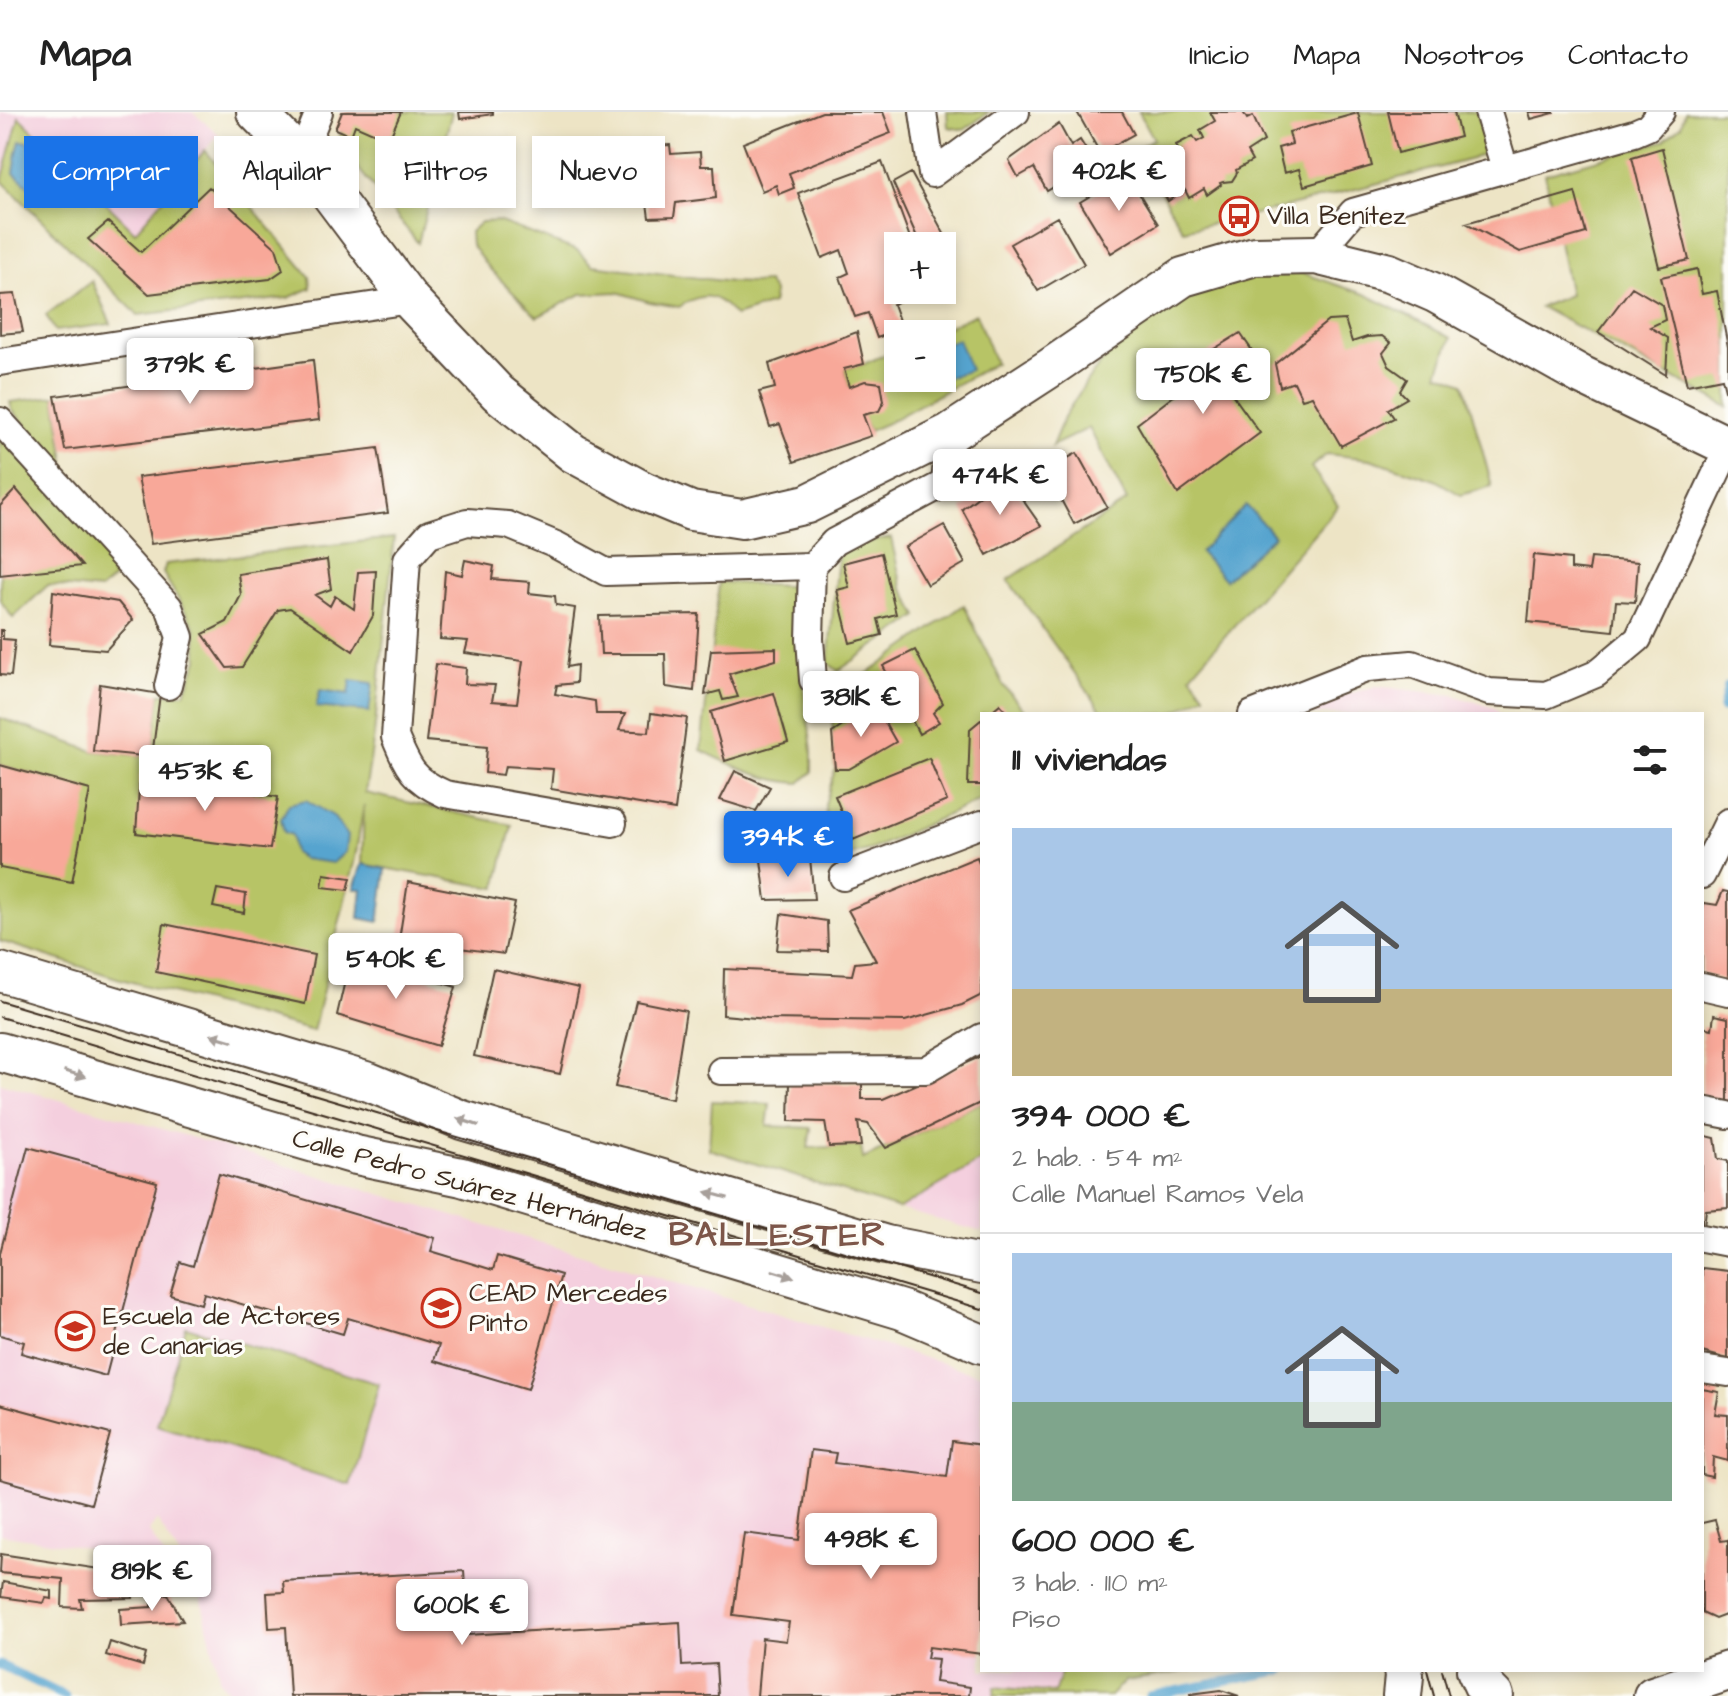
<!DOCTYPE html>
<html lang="es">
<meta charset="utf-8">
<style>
:root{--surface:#fff;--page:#f6f6f6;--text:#222;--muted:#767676;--line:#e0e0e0;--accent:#1a73e8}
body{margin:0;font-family:"Architects Daughter",sans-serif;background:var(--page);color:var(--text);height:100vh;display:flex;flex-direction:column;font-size:30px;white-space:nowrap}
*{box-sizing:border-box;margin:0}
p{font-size:26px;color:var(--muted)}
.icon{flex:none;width:44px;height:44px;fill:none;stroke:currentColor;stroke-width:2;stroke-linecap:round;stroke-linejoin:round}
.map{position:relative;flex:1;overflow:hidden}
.panel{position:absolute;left:980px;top:600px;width:724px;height:960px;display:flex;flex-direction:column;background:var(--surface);border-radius:0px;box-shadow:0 4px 12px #0003}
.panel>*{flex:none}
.hud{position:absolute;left:24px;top:24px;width:760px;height:72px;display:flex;gap:16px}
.controls{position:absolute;left:884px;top:120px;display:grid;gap:16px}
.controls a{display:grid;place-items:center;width:72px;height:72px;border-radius:0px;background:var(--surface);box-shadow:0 4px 12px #0003;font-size:40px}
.price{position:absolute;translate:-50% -68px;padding:0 18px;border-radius:8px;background:#fff;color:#222;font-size:26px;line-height:52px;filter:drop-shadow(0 2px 4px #0008)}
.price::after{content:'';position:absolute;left:50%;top:48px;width:24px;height:18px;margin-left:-12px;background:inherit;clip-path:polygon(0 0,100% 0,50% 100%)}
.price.current{background:var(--accent);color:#fff}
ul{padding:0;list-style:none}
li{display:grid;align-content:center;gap:16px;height:424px;padding:0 32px}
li+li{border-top:2px solid var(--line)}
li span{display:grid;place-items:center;height:248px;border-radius:0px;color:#555}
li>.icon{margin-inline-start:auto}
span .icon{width:144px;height:144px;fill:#fffc;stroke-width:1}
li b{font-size:34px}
h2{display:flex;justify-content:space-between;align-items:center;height:96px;padding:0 32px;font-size:34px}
.chip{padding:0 28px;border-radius:0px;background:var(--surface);box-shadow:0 4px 12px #0003;font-size:28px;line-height:72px}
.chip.current{background:var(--accent);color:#fff}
header{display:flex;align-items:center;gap:48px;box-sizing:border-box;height:112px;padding:0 40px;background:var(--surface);border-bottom:2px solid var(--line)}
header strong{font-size:38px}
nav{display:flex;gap:44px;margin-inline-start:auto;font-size:28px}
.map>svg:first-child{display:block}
.built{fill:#f4cfde}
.green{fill:#b7c466;stroke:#797742;stroke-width:2}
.water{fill:#56a4cf;stroke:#486776;stroke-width:2}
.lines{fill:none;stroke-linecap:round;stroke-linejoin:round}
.stream{stroke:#56a4cf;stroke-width:9}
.building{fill:#f8a899}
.street-casing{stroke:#564637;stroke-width:30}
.secondary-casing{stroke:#564637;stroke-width:42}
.street{stroke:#fff;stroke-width:26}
.secondary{stroke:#fff;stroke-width:38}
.tram{stroke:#3b2a1e;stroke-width:2}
.oneway{fill:#a79f9a}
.labels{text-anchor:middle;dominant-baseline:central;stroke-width:6;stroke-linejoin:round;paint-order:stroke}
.poi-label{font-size:26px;fill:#3b2a1e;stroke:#fdfcf7;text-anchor:start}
.street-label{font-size:26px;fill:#3b2a1e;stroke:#fdfcf7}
.district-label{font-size:34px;font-weight:bold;letter-spacing:2px;fill:#7d5649;stroke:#fdfcf7}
</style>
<header>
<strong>Mapa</strong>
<nav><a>Inicio</a><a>Mapa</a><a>Nosotros</a><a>Contacto</a></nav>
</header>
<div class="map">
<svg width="1728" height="1584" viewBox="0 0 1728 1584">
<rect width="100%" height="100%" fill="#fdfcf7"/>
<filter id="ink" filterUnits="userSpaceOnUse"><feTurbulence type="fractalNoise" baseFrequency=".0125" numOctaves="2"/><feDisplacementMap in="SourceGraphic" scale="16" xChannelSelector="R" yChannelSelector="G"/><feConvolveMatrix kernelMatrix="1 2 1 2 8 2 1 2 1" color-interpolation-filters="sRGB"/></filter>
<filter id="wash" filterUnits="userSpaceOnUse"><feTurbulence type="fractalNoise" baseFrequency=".006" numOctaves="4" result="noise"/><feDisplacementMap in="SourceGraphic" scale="32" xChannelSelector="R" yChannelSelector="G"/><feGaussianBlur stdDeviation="1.8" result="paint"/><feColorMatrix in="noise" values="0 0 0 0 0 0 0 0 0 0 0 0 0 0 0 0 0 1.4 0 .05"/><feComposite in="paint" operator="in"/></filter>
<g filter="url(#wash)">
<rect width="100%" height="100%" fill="#ede4c5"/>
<path class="built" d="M 0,0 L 192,0 L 219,22 L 135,121 L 20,6 L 0,76 Z
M 1376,574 L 1453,583 L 1495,596 L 1500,602 L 1292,602 L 1295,597 Z
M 0,971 L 187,1024 L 982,1263 L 982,1558 L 1193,1558 L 1125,1569 L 1110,1584 L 232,1584 L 220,1569 L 198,1474 L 157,1408 L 149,1419 L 167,1449 L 0,1422 Z
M 982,1048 L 982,1120 L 899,1097 Z"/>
<path class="green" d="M 347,0 L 452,0 L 418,131 L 338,31 Z
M 947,0 L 989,0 L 964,18 L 948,15 Z
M 1139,0 L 1477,0 L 1488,39 L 1472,47 L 1286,95 L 1183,118 L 1135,37 L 1154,27 Z
M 1685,0 L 1728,0 L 1728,295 L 1540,195 L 1570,183 L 1545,62 L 1663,29 L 1681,14 Z
M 19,5 L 135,120 L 205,38 L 310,165 L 311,176 L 288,186 L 138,203 L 2,69 Z
M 498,109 L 578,139 L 592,153 L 731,170 L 751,171 L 767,170 L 774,181 L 772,192 L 735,204 C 716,181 703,179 679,195 L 650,190 L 617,180 L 581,182 L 537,205 L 488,155 L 471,133 L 470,120 L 481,110 Z
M 1285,155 L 1367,183 L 1451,226 L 1438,261 L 1464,271 L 1492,374 L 1461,383 L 1435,368 L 1370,347 L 1327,342 L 1311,355 L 1338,394 L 1191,563 L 1205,583 L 1171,602 L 1104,602 L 1008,468 L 1127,389 L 1089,316 L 1052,334 L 1064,305 L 1087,269 L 1110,240 L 1177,189 L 1217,169 Z
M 92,169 L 111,212 L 55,219 L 46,203 Z
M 976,202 L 995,251 L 887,311 L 869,319 L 849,275 L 844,257 L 864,252 L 898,237 L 898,266 L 942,266 L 942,222 L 931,222 Z
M 55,284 L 65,350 L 59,349 L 12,298 L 10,290 Z
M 0,325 L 124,458 L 100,478 L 48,473 L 13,506 L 0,488 Z
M 394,426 L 374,623 L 365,681 L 512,713 L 496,776 L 362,752 L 364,693 L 355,746 L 313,919 L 117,866 L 0,829 L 0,756 L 89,678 L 0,653 L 0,606 L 93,639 L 152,645 L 160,582 L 185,581 L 198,547 L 195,516 L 163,461 L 166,452 Z
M 891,426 L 902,475 L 918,504 L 838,559 L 828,551 L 839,435 Z
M 719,470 L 801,475 L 804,576 L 812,639 L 812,660 L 800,671 C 765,670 732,653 701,638 Z
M 964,493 L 1003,573 L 1027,602 L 982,602 L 982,687 L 872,737 L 849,743 L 837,737 L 827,721 L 825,693 L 835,657 L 831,584 L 873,558 Z
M 712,989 L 770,992 L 767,1014 L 811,1016 L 808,1036 L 861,1034 L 863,1047 L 982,990 L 982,1048 L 899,1097 L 709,1037 Z
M 186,1215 L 379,1272 L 350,1373 L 157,1313 Z
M 1062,1558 L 1193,1558 L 1125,1569 L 1110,1584 L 994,1584 L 995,1575 L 1054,1581 Z"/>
<path class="water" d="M 20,29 L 29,30 L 35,52 L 54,76 L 52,86 L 43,87 L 14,61 L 17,40 Z
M 958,227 L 970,258 L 944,267 L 942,262 L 942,233 Z
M 1246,393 L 1274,424 L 1225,468 L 1200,440 Z
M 351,568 L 373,571 L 369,600 L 316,595 L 320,578 L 349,582 Z
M 306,688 L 333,704 L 347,724 L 345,740 L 333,751 L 303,747 L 294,741 L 292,723 L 284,720 L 281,707 L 289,692 Z
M 362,752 L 386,757 L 379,810 L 359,806 L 362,777 L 354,777 Z"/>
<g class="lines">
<path class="stream" d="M 1723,596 L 1728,574
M 0,1553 L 65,1584
M 1150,1584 L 1283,1558"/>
</g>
<g id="blocks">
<path class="building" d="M 342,0 L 401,0 L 389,28 L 355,13 L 351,24 L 335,17 Z
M 459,0 L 493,0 L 493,2 L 460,7 Z
M 822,0 L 883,0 L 891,21 L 789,61 L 794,76 L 779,82 L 776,73 L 762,79 L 743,31 Z
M 1077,0 L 1122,0 L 1134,22 L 1100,41 Z
M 1210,0 L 1243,0 L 1247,7 L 1253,4 L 1264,29 L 1247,40 L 1252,49 L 1236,58 L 1237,61 L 1232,69 L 1223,70 L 1220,71 L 1221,73 L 1207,83 L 1204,77 L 1189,86 L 1185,78 L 1168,89 L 1153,64 L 1171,53 L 1166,44 L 1178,37 L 1176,33 L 1193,24 L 1197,30 L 1204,26 L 1200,18 L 1215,9 Z
M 1388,0 L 1454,0 L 1460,25 L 1398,41 Z
M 1529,0 L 1554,0 L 1554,1 L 1531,7 Z
M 1358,1 L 1372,54 L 1304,74 L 1299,57 L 1284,61 L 1278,36 L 1292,32 L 1289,20 Z
M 1059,12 L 1071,34 L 1080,28 L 1094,51 L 1047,79 L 1034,56 L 1018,65 L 1009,48 Z
M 670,33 L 671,42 L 700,40 L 701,54 L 714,54 L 716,86 L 676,91 L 674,105 L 649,106 L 645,76 L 557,76 L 559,38 Z
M 1662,36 L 1689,148 L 1659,155 L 1632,45 Z
M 882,50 L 913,134 L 898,134 L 898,178 L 929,178 L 893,192 L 902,217 L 877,226 L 868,201 L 855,205 L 840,165 L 849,161 L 841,138 L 822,146 L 798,81 Z
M 911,61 L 948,129 L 938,134 L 921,134 L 893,71 Z
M 1127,62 L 1158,112 L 1111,141 L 1080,90 Z
M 209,75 L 276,136 L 283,158 L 270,167 L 149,182 L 88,127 L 108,110 L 141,140 Z
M 1575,80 L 1586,121 L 1520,140 L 1466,111 Z
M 1057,105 L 1084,152 L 1038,179 L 1010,132 Z
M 1697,157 L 1702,182 L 1717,179 L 1728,235 L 1728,277 L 1725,278 L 1722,266 L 1687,273 L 1661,165 Z
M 1632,175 L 1662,193 L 1665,208 L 1650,215 L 1668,226 L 1666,263 L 1598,220 Z
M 15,182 L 23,220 L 0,222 L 0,183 Z
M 1345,208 L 1352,230 L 1367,225 L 1382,224 L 1391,231 L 1383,241 L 1389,254 L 1407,267 L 1400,279 L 1407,286 L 1388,297 L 1394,306 L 1341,334 L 1312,284 L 1302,287 L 1294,270 L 1280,275 L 1275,252 L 1328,209 Z
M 857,220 L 864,252 L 844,257 L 849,275 L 865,269 L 881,271 L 884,289 L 879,299 L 863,303 L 871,324 L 794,350 L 780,312 L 770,315 L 759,280 L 775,276 L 769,252 Z
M 1240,221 L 1258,247 L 1230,279 L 1260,321 L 1178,382 L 1137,312 L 1188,273 L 1180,258 Z
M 313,248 L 319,308 L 65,338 L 55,284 Z
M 378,336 L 388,401 L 151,432 L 138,365 Z
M 1077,341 L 1107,395 L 1074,412 L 1045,358 Z
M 1006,364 L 1041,414 L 987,443 L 962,397 Z
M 16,377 L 82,454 L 0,463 L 0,394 Z
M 944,413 L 965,451 L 927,473 L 905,435 Z
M 881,441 L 896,502 L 878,507 L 882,523 L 850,531 L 837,478 L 849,475 L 843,451 Z
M 1534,443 L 1571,447 L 1571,457 L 1589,459 L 1591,446 L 1638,450 L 1635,490 L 1616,489 L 1613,519 L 1528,510 Z
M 327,448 L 331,477 L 315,483 L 330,494 L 335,484 L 354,497 L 358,460 L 376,459 L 373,504 L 353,539 L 290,496 L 278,498 L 242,555 L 227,556 L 203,522 L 227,510 L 241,483 L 238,462 Z
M 465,448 L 494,454 L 492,467 L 530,470 L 529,481 L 555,484 L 556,493 L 575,496 L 567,555 L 577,553 L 576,571 L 557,573 L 555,582 L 595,589 L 596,602 L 625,602 L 619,618 L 649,620 L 651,601 L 687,606 L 675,698 L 551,677 L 553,657 L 505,654 L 503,663 L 485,661 L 487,635 L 426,629 L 436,552 L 466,556 L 465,572 L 495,573 L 492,589 L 517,591 L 523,549 L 465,541 L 468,529 L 440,527 L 445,459 L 462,463 Z
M 53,479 L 118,490 L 133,508 L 106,538 L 49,533 Z
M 699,502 L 694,579 L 666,575 L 665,542 L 601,542 L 599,504 Z
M 0,518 L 3,518 L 3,527 L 15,528 L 11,564 L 0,563 Z
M 776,536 L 776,548 L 729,562 L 738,585 L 723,588 L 720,579 L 705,583 L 711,538 Z
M 915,538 L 943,591 L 933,601 L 939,610 L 919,622 L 883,554 Z
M 100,572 L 160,582 L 152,645 L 93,639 Z
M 774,581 L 788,630 L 725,649 L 711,600 Z
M 1000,592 L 1009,602 L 988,602 Z
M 875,593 L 896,630 L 849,657 L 835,657 L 832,621 Z
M 982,607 L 982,673 L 968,673 L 970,617 Z
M 929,646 L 947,689 L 853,728 L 835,684 Z
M 0,653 L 90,678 L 72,770 L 0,756 Z
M 735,659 L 770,675 L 756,699 L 720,688 Z
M 140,662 L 278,685 L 270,737 L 136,721 Z
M 977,745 L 982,757 L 982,883 L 962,893 L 905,909 L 767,907 L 723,903 L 724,857 L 852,863 L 855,851 L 876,849 L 848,798 Z
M 810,746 L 814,787 L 766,788 L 761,748 Z
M 324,762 L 351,766 L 348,778 L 322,775 Z
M 408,770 L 515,791 L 504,842 L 399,828 Z
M 217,777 L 246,782 L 244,801 L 213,795 Z
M 1723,779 L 1728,780 L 1728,869 L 1702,862 L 1702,801 L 1704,791 L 1717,793 Z
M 781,802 L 827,809 L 828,839 L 777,838 Z
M 164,812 L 314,843 L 305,892 L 156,860 Z
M 351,843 L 456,875 L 438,934 L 337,903 Z
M 493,857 L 579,876 L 560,962 L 474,944 Z
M 636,889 L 686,899 L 672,987 L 615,975 Z
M 1714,903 L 1728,906 L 1728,993 L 1702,985 L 1702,915 L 1712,917 Z
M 982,944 L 982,990 L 886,1036 L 868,1012 L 858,1010 L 861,1034 L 829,1035 L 825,1010 L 789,1009 L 790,971 L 862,972 L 862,987 L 883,987 Z
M 1702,1023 L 1715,1026 L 1718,1047 L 1728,1049 L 1728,1096 L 1706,1098 L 1704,1114 L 1702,1114 Z
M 28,1035 L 157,1070 L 106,1264 L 21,1241 L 24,1230 L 0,1223 L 0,1141 Z
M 219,1062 L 435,1126 L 431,1139 L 493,1158 L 497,1144 L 561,1163 L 528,1277 L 434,1249 L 439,1233 L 348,1206 L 343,1222 L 204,1181 L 201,1192 L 170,1183 L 180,1150 L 193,1154 Z
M 1702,1156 L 1728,1159 L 1728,1247 L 1702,1240 Z
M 1702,1277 L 1719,1280 L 1715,1302 L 1728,1303 L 1728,1349 L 1713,1345 L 1712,1365 L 1702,1363 Z
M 0,1292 L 110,1322 L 91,1392 L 0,1367 Z
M 952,1329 L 982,1333 L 982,1542 L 929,1535 L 927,1546 L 938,1547 L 935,1570 L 970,1575 L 969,1584 L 757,1584 L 762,1526 L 786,1529 L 789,1510 L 733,1503 L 744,1421 L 799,1428 L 811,1338 L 836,1341 L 834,1351 L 947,1365 Z
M 1715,1408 L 1721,1429 L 1728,1428 L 1728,1502 L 1715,1507 L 1702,1501 L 1702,1411 Z
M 1,1442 L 106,1458 L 105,1464 L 148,1469 L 148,1478 L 132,1478 L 133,1486 L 80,1487 L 82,1496 L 62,1495 L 63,1467 L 0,1461 Z
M 464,1459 L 468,1523 L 680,1510 L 682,1554 L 716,1552 L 718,1584 L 290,1584 L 286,1515 L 269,1516 L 267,1481 L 284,1480 L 283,1469 Z
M 3,1470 L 52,1479 L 52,1487 L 46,1486 L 44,1491 L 1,1485 Z
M 168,1482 L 183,1509 L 121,1513 L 120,1497 L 152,1495 L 152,1484 Z
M 110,1530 L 146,1542 L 143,1554 L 106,1543 Z
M 1221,1578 L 1239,1584 L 1191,1584 L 1191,1582 Z"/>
</g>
</g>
<g filter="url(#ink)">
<use href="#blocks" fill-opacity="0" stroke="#564637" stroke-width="2"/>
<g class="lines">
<g class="street-casing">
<path id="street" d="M 923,0 L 932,62 L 1016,0
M 1488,0 L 1505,57
M 311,56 L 311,20 L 319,0
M 1316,143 L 1353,100 L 1634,21 L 1648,15 L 1661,0
M 0,250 L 410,188
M 0,309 L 169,495 L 180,525 L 168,574
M 813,568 L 810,527 L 812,454 L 834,430 L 945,371 L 950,321
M 1252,602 L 1368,556 L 1412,552 L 1489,580 L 1546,583 L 1596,562 L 1638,527 L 1728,336
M 613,711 L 445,682 C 413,668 408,656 395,625 L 407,447 L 429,422 L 467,410 L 508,413 L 556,433 L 606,460 L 812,454
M 1702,763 L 1728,710
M 843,765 L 982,712
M 1702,874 L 1728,880
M 721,959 L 926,958 L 982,925
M 1702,998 L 1728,1003
M 1702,1126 L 1728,1131
M 1702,1257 L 1728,1261"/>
</g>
<g class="secondary-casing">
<path id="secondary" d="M 256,0 L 311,56 L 410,188 L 498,281 L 573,341 L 643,379 L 691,399 L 742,407 L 807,392 L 950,321 L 1050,256 L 1183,165 L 1255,144 L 1316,143 L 1389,161 L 1435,181 L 1581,263 L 1728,334
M 0,860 L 369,970 L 462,1008 L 886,1133 L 982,1152
M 0,940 L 356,1043 L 462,1065 L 902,1198 L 982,1232
M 1476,1558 L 1483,1573 L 1494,1584
M 1402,1584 L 1404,1564 L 1403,1558
M 1653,1584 L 1728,1559"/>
</g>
<use href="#street" class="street"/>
<use href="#secondary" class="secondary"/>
<path class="tram" d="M 0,889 L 982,1181
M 0,905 L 982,1197
M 1427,1558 L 1434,1584
M 1442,1558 L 1449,1584"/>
</g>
<defs><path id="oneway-solid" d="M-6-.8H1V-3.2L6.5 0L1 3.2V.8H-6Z" transform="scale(2)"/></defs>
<g class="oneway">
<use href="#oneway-solid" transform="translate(222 926) rotate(-163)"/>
<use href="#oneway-solid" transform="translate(75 962) rotate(17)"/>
<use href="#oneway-solid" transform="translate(468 1010) rotate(-162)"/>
<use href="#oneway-solid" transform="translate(717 1083) rotate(-164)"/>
<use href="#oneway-solid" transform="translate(783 1162) rotate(17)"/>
</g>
</g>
<defs>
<g id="bus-ring" transform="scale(2)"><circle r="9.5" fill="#fdfcf7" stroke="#c8321e" stroke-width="1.5"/><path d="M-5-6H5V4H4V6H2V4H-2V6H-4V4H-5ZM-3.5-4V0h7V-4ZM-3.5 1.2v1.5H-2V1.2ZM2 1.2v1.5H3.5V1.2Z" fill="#c8321e"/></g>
<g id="university-ring" transform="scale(2)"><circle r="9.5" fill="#fdfcf7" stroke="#c8321e" stroke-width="1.5"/><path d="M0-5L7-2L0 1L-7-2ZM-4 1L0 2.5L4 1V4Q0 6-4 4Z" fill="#c8321e"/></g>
</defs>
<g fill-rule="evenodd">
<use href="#bus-ring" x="1239" y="104"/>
<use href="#university-ring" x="441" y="1196"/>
<use href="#university-ring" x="75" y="1219"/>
</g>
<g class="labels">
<g class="poi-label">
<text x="1267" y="104">Villa Benítez</text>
<text x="469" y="1181">CEAD Mercedes<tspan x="469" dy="30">Pinto</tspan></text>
<text x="103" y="1204">Escuela de Actores<tspan x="103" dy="30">de Canarias</tspan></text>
</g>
<g class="street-label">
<text transform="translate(470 1073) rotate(15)">Calle Pedro Suárez Hernández</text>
</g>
<g class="district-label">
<text x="778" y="1123">BALLESTER</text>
</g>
</g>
</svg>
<div class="controls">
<a>+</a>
<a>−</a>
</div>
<b class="price" style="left:1119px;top:101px">402K €</b>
<b class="price" style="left:190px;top:294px">379K €</b>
<b class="price" style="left:1203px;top:304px">750K €</b>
<b class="price" style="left:1000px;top:405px">474K €</b>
<b class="price" style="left:861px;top:627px">381K €</b>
<b class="price" style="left:205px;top:701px">453K €</b>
<b class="price current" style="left:788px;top:767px">394K €</b>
<b class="price" style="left:396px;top:889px">540K €</b>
<b class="price" style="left:871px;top:1469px">498K €</b>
<b class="price" style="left:152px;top:1501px">819K €</b>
<b class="price" style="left:462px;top:1535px">600K €</b>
<div class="hud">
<a class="chip current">Comprar</a>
<a class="chip">Alquilar</a>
<a class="chip">Filtros</a>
<a class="chip">Nuevo</a>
</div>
<section class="panel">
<h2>11 viviendas<svg class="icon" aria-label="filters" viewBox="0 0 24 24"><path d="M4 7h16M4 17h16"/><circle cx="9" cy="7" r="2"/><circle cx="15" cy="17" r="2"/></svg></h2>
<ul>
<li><span style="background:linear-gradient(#a9c7e8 65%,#c2b280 0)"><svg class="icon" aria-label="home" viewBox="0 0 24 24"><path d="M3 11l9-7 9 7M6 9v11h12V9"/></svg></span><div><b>394 000 €</b><p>2 hab. · 54 m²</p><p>Calle Manuel Ramos Vela</p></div></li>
<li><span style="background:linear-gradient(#a9c7e8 60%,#7fa58c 0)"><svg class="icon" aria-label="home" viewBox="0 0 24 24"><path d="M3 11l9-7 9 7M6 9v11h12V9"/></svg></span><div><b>600 000 €</b><p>3 hab. · 110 m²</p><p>Piso</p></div></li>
</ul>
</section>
</div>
